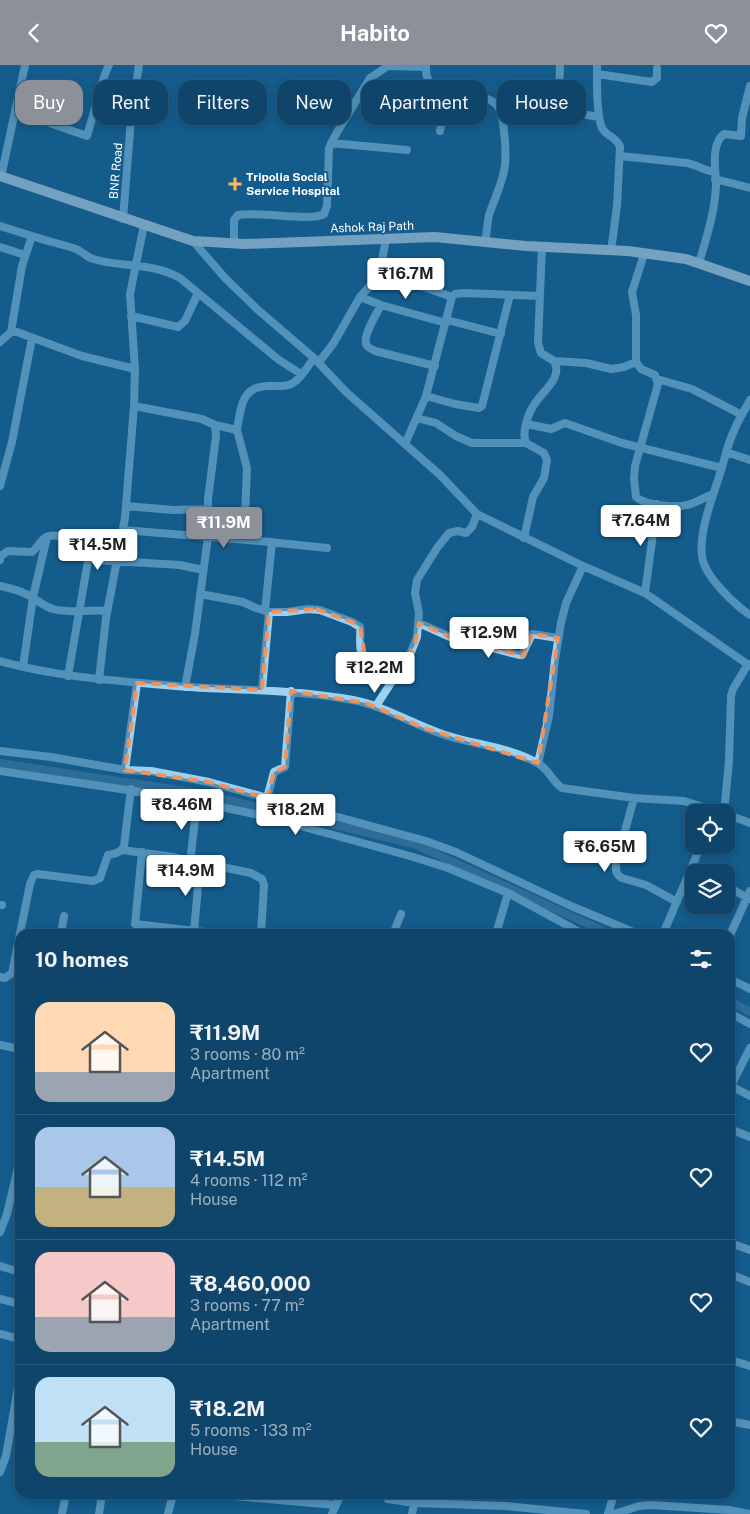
<!DOCTYPE html>
<meta charset="utf-8">
<style>
:root{--surface:#0f456a;--page:#1d4f72;--text:#f1f3f6;--muted:#9bb1c1;--line:#2f5d7e;--accent:#8c9099}
body{margin:0;font-family:"Public Sans",sans-serif;background:var(--page);color:var(--text);height:100vh;display:flex;flex-direction:column;font-size:19px;white-space:nowrap}
*{box-sizing:border-box;margin:0}
p{font-size:16px;color:var(--muted)}
.icon{flex:none;width:28px;height:28px;fill:none;stroke:currentColor;stroke-width:2;stroke-linecap:round;stroke-linejoin:round}
.map{position:relative;flex:1;overflow:hidden}
.details{position:absolute;left:15px;top:864px;width:720px;height:570px;display:flex;flex-direction:column;background:var(--surface);border-radius:15px;box-shadow:0 2px 8px #0003,0 0 0 1px var(--line)}
.details>*{flex:none}
.top-card{position:absolute;left:15px;top:15px;width:720px;height:45px;display:flex;gap:10px}
.tools{position:absolute;left:685px;top:739px;display:grid;gap:10px}
.tools a{display:grid;place-items:center;width:50px;height:50px;border-radius:10px;background:var(--surface);box-shadow:0 2px 8px #0003,0 0 0 1px var(--line);font-size:25px}
.price{position:absolute;translate:-50% -42px;padding:0 11px;border-radius:5px;background:#fff;color:#222;font-size:16px;line-height:32px;filter:drop-shadow(0 1px 2px #0008)}
.price::after{content:'';position:absolute;left:50%;top:30px;width:15px;height:11px;margin-left:-8px;background:inherit;clip-path:polygon(0 0,100% 0,50% 100%)}
.price.current{background:var(--accent);color:#fff}
ul{padding:0;list-style:none}
li{display:flex;align-items:center;gap:15px;height:125px;padding:0 20px}
li+li{border-top:1px solid var(--line)}
li span{display:grid;place-items:center;flex:none;width:140px;height:100px;border-radius:15px;color:#555}
li>.icon{margin-inline-start:auto}
span .icon{width:60px;height:60px;fill:#fffc;stroke-width:1}
li b{font-size:21px}
h2{display:flex;justify-content:space-between;align-items:center;height:60px;padding:0 20px;font-size:21px}
.tag{padding:0 18px;border-radius:15px;background:var(--surface);box-shadow:0 2px 8px #0003,0 0 0 1px var(--line);font-size:18px;line-height:45px}
.tag.current{background:var(--accent);color:#fff}
header{display:flex;justify-content:space-between;align-items:center;height:65px;padding:0 20px;background:var(--accent);color:#fff;font-size:22px;font-weight:700}
.map>svg:first-child{display:block}
.lines{fill:none;stroke-linecap:round;stroke-linejoin:round}
.canal{stroke:#4c7fa2;stroke-width:8}
.minor{stroke:#9ed0f0;stroke-width:8}
.major{stroke:#e8f4ff;stroke-width:10}
.marked{fill:none;stroke:#f09361;stroke-width:4;stroke-dasharray:10 6;stroke-linejoin:round}
.poi-dot{fill:#ffb75e;stroke:#145c8d;stroke-width:2}
.labels{text-anchor:middle;dominant-baseline:central;stroke-width:4;stroke-linejoin:round;paint-order:stroke}
.street-label{font-size:12px;fill:#fff;stroke:#145c8d}
.poi-label{font-size:12px;font-weight:bold;fill:#fff;stroke:#145c8d;text-anchor:start}
</style>
<header><svg class="icon" aria-label="back" viewBox="0 0 24 24"><path d="M15 5l-7 7 7 7"/></svg>Habito<svg class="icon" aria-label="heart" viewBox="0 0 24 24"><path d="M12 20l-8-8c-3-5 5-10 8-4 3-6 11-1 8 4z"/></svg></header>
<div class="map">
<svg width="750" height="1449" viewBox="0 0 750 1449">
<rect width="100%" height="100%" fill="#145c8d"/>
<g class="lines">
<path class="canal" d="M 0,698 L 198,728 L 414,779 L 610,869
M 730,936 L 750,947"/>
<path class="minor" d="M 426,0 C 426,9 426,15 433,20 C 449,24 484,29 496,39 C 505,47 507,94 504,106 C 501,121 494,135 489,150 C 487,159 487,168 485,177
M 560,0 C 559,41 555,45 599,52
M 597,0 C 597,15 596,50 602,63 C 607,72 617,72 620,82 L 617,141 L 611,186
M 597,9 L 652,17 L 657,13 L 657,3
M 15,46 L 87,71 L 105,9 L 109,0
M 440,66 L 449,24
M 331,78 L 407,85
M 620,91 L 687,98 C 697,100 705,106 715,107
M 1,112 L 25,0
M 715,114 L 750,123
M 123,154 L 131,54 L 139,0
M 0,161 L 32,171 L 22,201 L 11,267
M 32,171 C 46,176 62,179 76,184 C 83,187 87,192 93,194 C 123,203 152,197 180,213 L 279,295 L 301,309
M 193,176 L 225,213 L 257,244 L 314,293 L 346,327 L 440,410 L 477,449 L 583,501 L 645,528 L 750,601
M 234,178 L 234,155 L 238,150 C 259,146 311,157 324,149 L 327,141 L 329,83 L 336,69 L 370,13 L 388,1 L 426,2
M 0,182 L 25,190
M 644,189 L 632,227 L 636,250 L 636,297 L 641,304 L 655,310 L 658,319 L 635,401 L 634,413 L 636,432 C 644,440 676,443 687,440 C 696,438 705,432 713,429
M 699,198 C 706,174 715,147 716,121 C 716,105 710,80 724,69 L 741,71 L 742,53 L 750,21
M 379,211 L 424,222 L 452,232
M 360,232 L 381,240 L 446,258
M 381,240 C 377,248 363,270 366,279 C 367,283 372,284 375,286 L 435,301
M 131,251 L 178,262 L 185,256 L 198,228
M 447,255 L 501,269
M 0,277 L 11,267 L 17,267 L 82,291 L 135,304
M 554,296 L 586,298 L 611,304 L 624,302 L 636,297
M 319,297 L 333,279 L 360,232 L 379,211 L 386,174
M 657,314 L 692,324 L 742,350
M 426,331 L 455,339 L 479,343 L 482,341 L 510,230
M 750,335 C 745,345 738,355 734,366 C 728,377 726,390 722,402 C 715,427 696,470 703,496 C 708,514 735,540 750,550
M 134,341 L 202,354 L 215,360 L 237,365 L 247,403 L 244,474
M 417,353 L 436,358 L 456,371 L 472,378 L 526,378
M 527,359 L 551,364 L 565,358 L 622,378 L 722,403
M 237,365 C 241,341 242,319 272,321 C 278,321 286,322 291,319 C 300,315 308,301 314,293
M 405,379 L 426,331 L 452,232 L 455,229 L 464,228 L 540,231
M 726,387 L 750,395
M 0,421 L 12,377 L 32,273
M 126,441 L 173,445 L 208,444
M 123,465 L 260,476 L 327,483
M 524,473 L 533,432 L 544,413 L 547,395 L 544,388 L 526,378 C 521,367 529,346 536,337 C 544,325 563,312 554,296 L 541,288 L 538,278 L 542,181
M 0,495 L 1,491 L 8,486 L 32,487 C 37,483 40,476 46,472 C 57,467 73,475 81,481 C 87,485 89,492 96,495 L 180,500 L 203,505
M 0,521 C 9,523 18,525 26,529 C 35,533 43,541 53,544 C 71,549 89,544 107,546
M 645,528 L 657,439
M 200,529 L 243,537 L 256,543 L 269,547 L 287,547 L 308,544 L 320,545 L 352,557 L 360,562 C 361,570 359,579 361,586 C 366,600 389,599 400,605
M 265,546 L 272,477
M 419,558 L 450,572 L 519,590 L 522,590 L 532,569 L 558,573
M 0,596 C 46,609 94,614 142,618 C 163,620 185,622 206,623 C 255,625 304,626 353,635 C 385,641 414,660 445,670 C 475,680 511,682 539,699 C 549,705 552,716 562,723 L 634,733 L 684,736 L 722,748
M 23,602 L 33,532 L 47,472
M 68,611 L 89,490
M 99,615 L 106,553 L 125,453 L 134,341 L 135,304 L 130,229 L 144,160
M 185,622 L 195,569 L 208,472 L 208,434 L 216,371 L 215,360
M 262,625 L 269,547
M 376,641 L 411,587 L 417,572 L 419,548 L 415,528 L 417,515 L 437,483 L 449,468 L 458,466 L 466,468 L 472,462 L 477,449
M 0,686 L 51,692 L 125,705 L 151,706 L 209,717 L 426,776 L 456,787 L 571,841 L 638,869
M 538,698 L 549,651 L 555,595 L 561,558 L 566,538 L 583,501
M 125,705 L 137,618
M 0,706 L 174,732 L 264,751 L 410,791 L 448,803 L 508,828 L 583,869
M 267,733 L 274,707 L 285,702 L 291,626
M 634,733 L 616,798 L 616,806 L 618,810 L 622,813 L 646,820 L 677,837
M 724,748 L 729,696 L 731,631 L 733,624 L 748,599
M 726,749 L 750,758
M 122,785 L 174,792 L 200,800 L 222,802 L 251,808 L 262,814 L 264,820 L 261,869
M 142,787 L 135,859 L 221,869
M 190,798 L 197,737
M 692,802 L 702,808
M 726,821 L 750,834
M 0,840 L 2,840
M 194,866 L 200,800
M 61,869 L 64,851
M 393,869 L 401,849
M 496,869 L 508,828
M 663,869 L 701,780
M 730,870 L 750,826
M 0,912 L 5,913 L 12,908 L 30,819 L 34,810 L 38,809 L 93,816 L 100,813 L 108,790 C 114,789 121,788 124,781 L 131,724
M 730,914 L 750,924
M 730,948 L 750,959
M 0,980 L 20,984
M 731,1021 L 750,1031
M 730,1023 L 750,983
M 730,1064 L 750,1072
M 0,1167 L 7,1149 L 20,1094
M 730,1178 L 750,1185
M 0,1201 L 20,1207
M 730,1209 L 750,1217
M 0,1234 L 20,1239
M 0,1269 L 20,1274
M 730,1295 L 750,1301
M 730,1356 L 750,1360
M 0,1407 L 6,1391 L 20,1311
M 211,1429 L 335,1440
M 360,1429 L 368,1431
M 388,1434 L 415,1438 L 506,1441 L 586,1449
M 62,1449 L 66,1429
M 99,1449 L 102,1429
M 168,1449 L 173,1429
M 332,1449 L 341,1429
M 412,1449 L 416,1429
M 608,1449 L 614,1429
M 614,1449 L 639,1441 L 651,1440 L 729,1445 L 750,1449"/>
<path class="major" d="M 0,111 L 193,176 L 245,179 L 435,172 L 526,181 L 628,186 L 686,194 L 750,216"/>
</g>
<path d="M0 0H750V1449H0ZM 316,544 L 352,557 L 360,562 L 365,591 L 400,604 L 415,580 L 419,558 L 450,572 L 523,591 L 532,569 L 558,573 L 538,698 L 424,663 L 366,638 L 291,626 L 285,702 L 274,707 L 267,733 L 209,717 L 125,705 L 137,618 L 262,625 L 269,547 Z" fill="#145c8d" fill-opacity=".55" fill-rule="evenodd"/>
<path class="marked" d="M 316,544 L 352,557 L 360,562 L 365,591 L 400,604 L 415,580 L 419,558 L 450,572 L 523,591 L 532,569 L 558,573 L 538,698 L 424,663 L 366,638 L 291,626 L 285,702 L 274,707 L 267,733 L 209,717 L 125,705 L 137,618 L 262,625 L 269,547 Z"/>
<path class="poi-dot" d="M232.5 111.5h5v5h5v5h-5v5h-5v-5h-5v-5h5z"/>
<g class="labels">
<g class="street-label">
<text transform="translate(116 106) rotate(-85)">BNR Road</text>
<text transform="translate(372 162) rotate(-2)">Ashok Raj Path</text>
</g>
<g class="poi-label">
<text x="246" y="112">Tripolia Social<tspan x="246" dy="14">Service Hospital</tspan></text>
</g>
</g>
</svg>
<div class="tools">
<a><svg class="icon" aria-label="locate" viewBox="0 0 24 24"><circle cx="12" cy="12" r="6"/><path d="M12 2v4M12 18v4M2 12h4M18 12h4"/></svg></a>
<a><svg class="icon" aria-label="layers" viewBox="0 0 24 24"><path d="M12 4l9 5-9 5-9-5zM3 14l9 5 9-5"/></svg></a>
</div>
<b class="price" style="left:406px;top:235px">₹16.7M</b>
<b class="price" style="left:641px;top:482px">₹7.64M</b>
<b class="price current" style="left:224px;top:484px">₹11.9M</b>
<b class="price" style="left:98px;top:506px">₹14.5M</b>
<b class="price" style="left:489px;top:594px">₹12.9M</b>
<b class="price" style="left:375px;top:629px">₹12.2M</b>
<b class="price" style="left:182px;top:766px">₹8.46M</b>
<b class="price" style="left:296px;top:771px">₹18.2M</b>
<b class="price" style="left:605px;top:808px">₹6.65M</b>
<b class="price" style="left:186px;top:832px">₹14.9M</b>
<div class="top-card">
<a class="tag current">Buy</a>
<a class="tag">Rent</a>
<a class="tag">Filters</a>
<a class="tag">New</a>
<a class="tag">Apartment</a>
<a class="tag">House</a>
</div>
<section class="details">
<h2>10 homes<svg class="icon" aria-label="filters" viewBox="0 0 24 24"><path d="M4 7h16M4 17h16"/><circle cx="9" cy="7" r="2"/><circle cx="15" cy="17" r="2"/></svg></h2>
<ul>
<li><span style="background:linear-gradient(#ffd9b3 70%,#9aa5b1 0)"><svg class="icon" aria-label="home" viewBox="0 0 24 24"><path d="M3 11l9-7 9 7M6 9v11h12V9"/></svg></span><div><b>₹11.9M</b><p>3 rooms · 80 m²</p><p>Apartment</p></div><svg class="icon" aria-label="heart" viewBox="0 0 24 24"><path d="M12 20l-8-8c-3-5 5-10 8-4 3-6 11-1 8 4z"/></svg></li>
<li><span style="background:linear-gradient(#a9c7e8 60%,#c2b280 0)"><svg class="icon" aria-label="home" viewBox="0 0 24 24"><path d="M3 11l9-7 9 7M6 9v11h12V9"/></svg></span><div><b>₹14.5M</b><p>4 rooms · 112 m²</p><p>House</p></div><svg class="icon" aria-label="heart" viewBox="0 0 24 24"><path d="M12 20l-8-8c-3-5 5-10 8-4 3-6 11-1 8 4z"/></svg></li>
<li><span style="background:linear-gradient(#f6c9c9 65%,#9aa5b1 0)"><svg class="icon" aria-label="home" viewBox="0 0 24 24"><path d="M3 11l9-7 9 7M6 9v11h12V9"/></svg></span><div><b>₹8,460,000</b><p>3 rooms · 77 m²</p><p>Apartment</p></div><svg class="icon" aria-label="heart" viewBox="0 0 24 24"><path d="M12 20l-8-8c-3-5 5-10 8-4 3-6 11-1 8 4z"/></svg></li>
<li><span style="background:linear-gradient(#bfe0f5 65%,#7fa58c 0)"><svg class="icon" aria-label="home" viewBox="0 0 24 24"><path d="M3 11l9-7 9 7M6 9v11h12V9"/></svg></span><div><b>₹18.2M</b><p>5 rooms · 133 m²</p><p>House</p></div><svg class="icon" aria-label="heart" viewBox="0 0 24 24"><path d="M12 20l-8-8c-3-5 5-10 8-4 3-6 11-1 8 4z"/></svg></li>
</ul>
</section>
</div>
